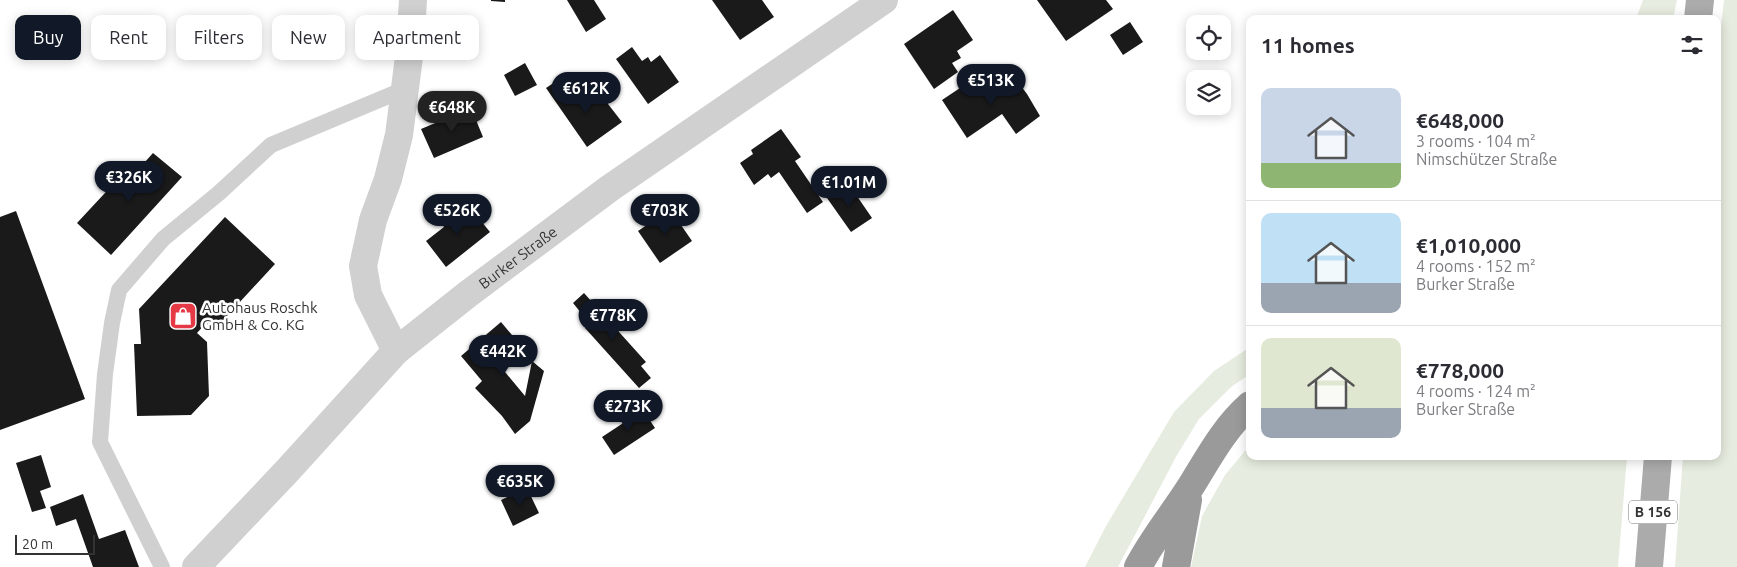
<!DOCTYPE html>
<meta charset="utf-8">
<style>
:root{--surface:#fff;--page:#f7f7f7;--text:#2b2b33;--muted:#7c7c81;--line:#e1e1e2;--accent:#111827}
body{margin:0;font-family:Ubuntu,sans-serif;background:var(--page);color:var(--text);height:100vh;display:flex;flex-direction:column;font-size:19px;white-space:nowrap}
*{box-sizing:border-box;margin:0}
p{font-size:16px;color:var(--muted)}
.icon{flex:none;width:28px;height:28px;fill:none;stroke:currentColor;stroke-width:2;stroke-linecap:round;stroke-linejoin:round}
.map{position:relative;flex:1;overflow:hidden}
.sheet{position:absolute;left:1246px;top:15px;width:475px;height:445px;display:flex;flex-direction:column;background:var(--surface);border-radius:10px;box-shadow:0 2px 12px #0003}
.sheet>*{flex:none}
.guide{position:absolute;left:15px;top:15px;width:475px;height:45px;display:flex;gap:10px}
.fabs{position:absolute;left:1186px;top:15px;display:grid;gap:10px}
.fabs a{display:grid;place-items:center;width:45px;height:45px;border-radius:10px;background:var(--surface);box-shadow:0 2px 12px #0003;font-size:25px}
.scale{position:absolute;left:15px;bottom:12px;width:80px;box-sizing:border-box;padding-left:5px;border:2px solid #333;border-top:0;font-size:14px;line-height:18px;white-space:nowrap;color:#333;-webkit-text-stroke:4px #fff;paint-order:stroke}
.price{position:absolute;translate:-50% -42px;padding:0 11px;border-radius:18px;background:var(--accent);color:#fff;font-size:16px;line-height:32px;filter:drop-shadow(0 1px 2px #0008)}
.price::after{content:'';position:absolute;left:50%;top:30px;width:15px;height:11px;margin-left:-8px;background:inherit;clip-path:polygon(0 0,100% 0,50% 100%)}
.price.active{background:#222;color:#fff}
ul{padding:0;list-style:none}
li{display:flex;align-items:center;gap:15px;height:125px;padding:0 15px}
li+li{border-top:1px solid var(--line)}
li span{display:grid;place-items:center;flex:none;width:140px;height:100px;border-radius:10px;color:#555}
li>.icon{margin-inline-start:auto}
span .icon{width:60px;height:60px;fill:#fffc;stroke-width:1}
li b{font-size:21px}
h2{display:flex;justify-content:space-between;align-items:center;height:60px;padding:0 15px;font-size:21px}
.pill{padding:0 18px;border-radius:10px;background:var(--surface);box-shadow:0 2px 12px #0003;font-size:18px;line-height:45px}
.pill.active{background:var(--accent);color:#fff}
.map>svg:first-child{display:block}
.green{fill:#e6ecdf}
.building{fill:#1a1a1a}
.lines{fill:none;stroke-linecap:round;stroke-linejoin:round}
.service{stroke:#d0d0d0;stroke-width:16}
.minor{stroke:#d0d0d0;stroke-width:28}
.tertiary{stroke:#d0d0d0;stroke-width:28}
.primary{stroke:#ababab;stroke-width:28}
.motorway{stroke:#9a9a9a;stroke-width:28}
.labels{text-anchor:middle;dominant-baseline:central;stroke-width:5;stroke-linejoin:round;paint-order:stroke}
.shield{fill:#fff;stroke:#707070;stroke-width:1}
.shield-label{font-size:14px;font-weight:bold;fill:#333}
.street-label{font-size:15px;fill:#333;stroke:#fff}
.poi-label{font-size:15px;fill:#333;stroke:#fff;text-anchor:start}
</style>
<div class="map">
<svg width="1737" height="567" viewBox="0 0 1737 567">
<rect width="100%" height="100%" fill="#fff"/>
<path class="green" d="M 1643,0 L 1677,0 L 1673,19 L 1636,19 Z
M 1724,0 L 1737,0 L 1737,567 L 1675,567 L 1683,456 L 1718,456 L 1718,53 Z
M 1250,347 L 1250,374 L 1231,387 L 1199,419 L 1177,455 L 1118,567 L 1085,567 L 1106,526 L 1174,412 L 1214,371 Z
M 1250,445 L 1250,456 L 1627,456 L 1618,567 L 1191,567 L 1202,516 L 1225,475 Z"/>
<path class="building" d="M 491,0 L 505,0 L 505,2 L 491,1 Z
M 567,0 L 594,0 L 606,19 L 586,32 Z
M 712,0 L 762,0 L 774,17 L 740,40 Z
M 1037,0 L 1106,0 L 1113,9 L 1066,41 Z
M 953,10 L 973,40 L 957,51 L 961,58 L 952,63 L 958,72 L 934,89 L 904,44 Z
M 1130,22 L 1143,42 L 1123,55 L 1110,35 Z
M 632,47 L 642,61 L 648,57 L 651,62 L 660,55 L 679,82 L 648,104 L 616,59 Z
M 525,63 L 537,85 L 515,96 L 504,75 Z
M 1011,73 L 1027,94 L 1040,116 L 1016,134 L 1002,114 L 967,138 L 942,100 L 975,78 L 985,92 Z
M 558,80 L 575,104 L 583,98 L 587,104 L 601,95 L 622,122 L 587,147 L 546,88 Z
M 471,108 L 483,137 L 434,158 L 421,129 Z
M 781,129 L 801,157 L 795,161 L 823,202 L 807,213 L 779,172 L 771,178 L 768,174 L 754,185 L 740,163 L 753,154 L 751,150 Z
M 153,153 L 182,177 L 111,255 L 77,223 L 131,165 L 137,171 Z
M 848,183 L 872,218 L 851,232 L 827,198 Z
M 467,209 L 478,223 L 481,221 L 490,232 L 446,267 L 426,241 L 444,227 L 439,220 L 450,211 L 455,218 Z
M 670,209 L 692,241 L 660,263 L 638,231 Z
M 16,211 L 85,399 L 0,430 L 0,217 Z
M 225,217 L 275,264 L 214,330 L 206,323 L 197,333 L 207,342 L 209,396 L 191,415 L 137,416 L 134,344 L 141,344 L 139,309 Z
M 584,293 L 646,362 L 641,366 L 651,378 L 639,388 L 585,328 L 590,324 L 573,303 Z
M 501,322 L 522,347 L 500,366 L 525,396 L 532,361 L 544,371 L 530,421 L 515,434 L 502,416 L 475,388 L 482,381 L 461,356 Z
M 643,410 L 655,428 L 614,455 L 602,437 Z
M 41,455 L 51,487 L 40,491 L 46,508 L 32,512 L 16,463 Z
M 527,488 L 539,513 L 513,526 L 501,500 Z
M 83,494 L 99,539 L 125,530 L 139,567 L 93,567 L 76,519 L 56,526 L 50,507 Z"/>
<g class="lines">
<path class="service" d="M 162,567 L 100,442 L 105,374 L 112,323 L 119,290 L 163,239 L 219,193 L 271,145 L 405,89"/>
<path class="minor" d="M 396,351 L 368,295 L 363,266 L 373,220 L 388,179 L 399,135 L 410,49 L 413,0"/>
<path class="tertiary" id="s1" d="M 196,567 L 288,470 L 396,351 L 468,294 L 610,188 L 884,0"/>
<path class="primary" d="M 1698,19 L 1700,0
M 1649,567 L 1658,456"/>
<path class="motorway" d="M 1138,567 C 1153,538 1174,513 1191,486 C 1209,457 1224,428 1250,405
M 1176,567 L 1188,500"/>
</g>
<defs>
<g id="shop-square" transform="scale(1.4375)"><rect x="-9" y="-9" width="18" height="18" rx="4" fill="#e63946" stroke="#fff"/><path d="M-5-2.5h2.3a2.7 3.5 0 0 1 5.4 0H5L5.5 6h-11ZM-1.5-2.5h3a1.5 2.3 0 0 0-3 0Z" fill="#fff"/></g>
</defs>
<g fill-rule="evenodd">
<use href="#shop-square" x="183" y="316"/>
</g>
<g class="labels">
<rect class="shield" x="1629" y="500.5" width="48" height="23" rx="4"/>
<g class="shield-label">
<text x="1653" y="512">B 156</text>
</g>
<g class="street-label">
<text stroke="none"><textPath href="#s1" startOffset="448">Burker Straße</textPath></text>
</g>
<g class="poi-label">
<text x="202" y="307">Autohaus Roschk<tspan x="202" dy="17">GmbH &amp; Co. KG</tspan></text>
</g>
</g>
</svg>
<div class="fabs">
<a><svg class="icon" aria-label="locate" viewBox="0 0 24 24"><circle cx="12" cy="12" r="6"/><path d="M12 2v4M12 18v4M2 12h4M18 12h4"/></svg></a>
<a><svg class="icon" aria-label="layers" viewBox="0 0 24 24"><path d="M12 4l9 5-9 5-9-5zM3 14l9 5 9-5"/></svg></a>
</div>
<div class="scale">20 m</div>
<b class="price" style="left:991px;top:106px">€513K</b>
<b class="price" style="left:586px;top:114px">€612K</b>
<b class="price active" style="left:452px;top:133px">€648K</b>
<b class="price" style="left:129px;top:203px">€326K</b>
<b class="price" style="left:849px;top:208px">€1.01M</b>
<b class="price" style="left:457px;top:236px">€526K</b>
<b class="price" style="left:665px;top:236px">€703K</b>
<b class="price" style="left:613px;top:341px">€778K</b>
<b class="price" style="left:503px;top:377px">€442K</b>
<b class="price" style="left:628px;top:432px">€273K</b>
<b class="price" style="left:520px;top:507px">€635K</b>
<div class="guide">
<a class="pill active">Buy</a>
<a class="pill">Rent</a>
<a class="pill">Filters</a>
<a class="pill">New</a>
<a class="pill">Apartment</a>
</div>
<section class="sheet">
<h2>11 homes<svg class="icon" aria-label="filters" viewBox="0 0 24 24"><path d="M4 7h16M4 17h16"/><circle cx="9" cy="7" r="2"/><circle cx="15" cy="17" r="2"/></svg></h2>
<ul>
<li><span style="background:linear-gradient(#c9d6e8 75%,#8fb573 0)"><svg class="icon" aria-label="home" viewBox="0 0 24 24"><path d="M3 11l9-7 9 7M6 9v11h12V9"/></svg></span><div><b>€648,000</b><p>3 rooms · 104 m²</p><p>Nimschützer Straße</p></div></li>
<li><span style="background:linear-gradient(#bfe0f5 70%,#9aa5b1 0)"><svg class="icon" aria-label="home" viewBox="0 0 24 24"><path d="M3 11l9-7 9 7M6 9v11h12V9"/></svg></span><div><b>€1,010,000</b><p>4 rooms · 152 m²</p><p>Burker Straße</p></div></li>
<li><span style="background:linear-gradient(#dfe7d0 70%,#9aa5b1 0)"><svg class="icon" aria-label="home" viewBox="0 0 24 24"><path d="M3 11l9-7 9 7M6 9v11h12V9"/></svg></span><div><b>€778,000</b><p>4 rooms · 124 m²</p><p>Burker Straße</p></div></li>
</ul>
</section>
</div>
